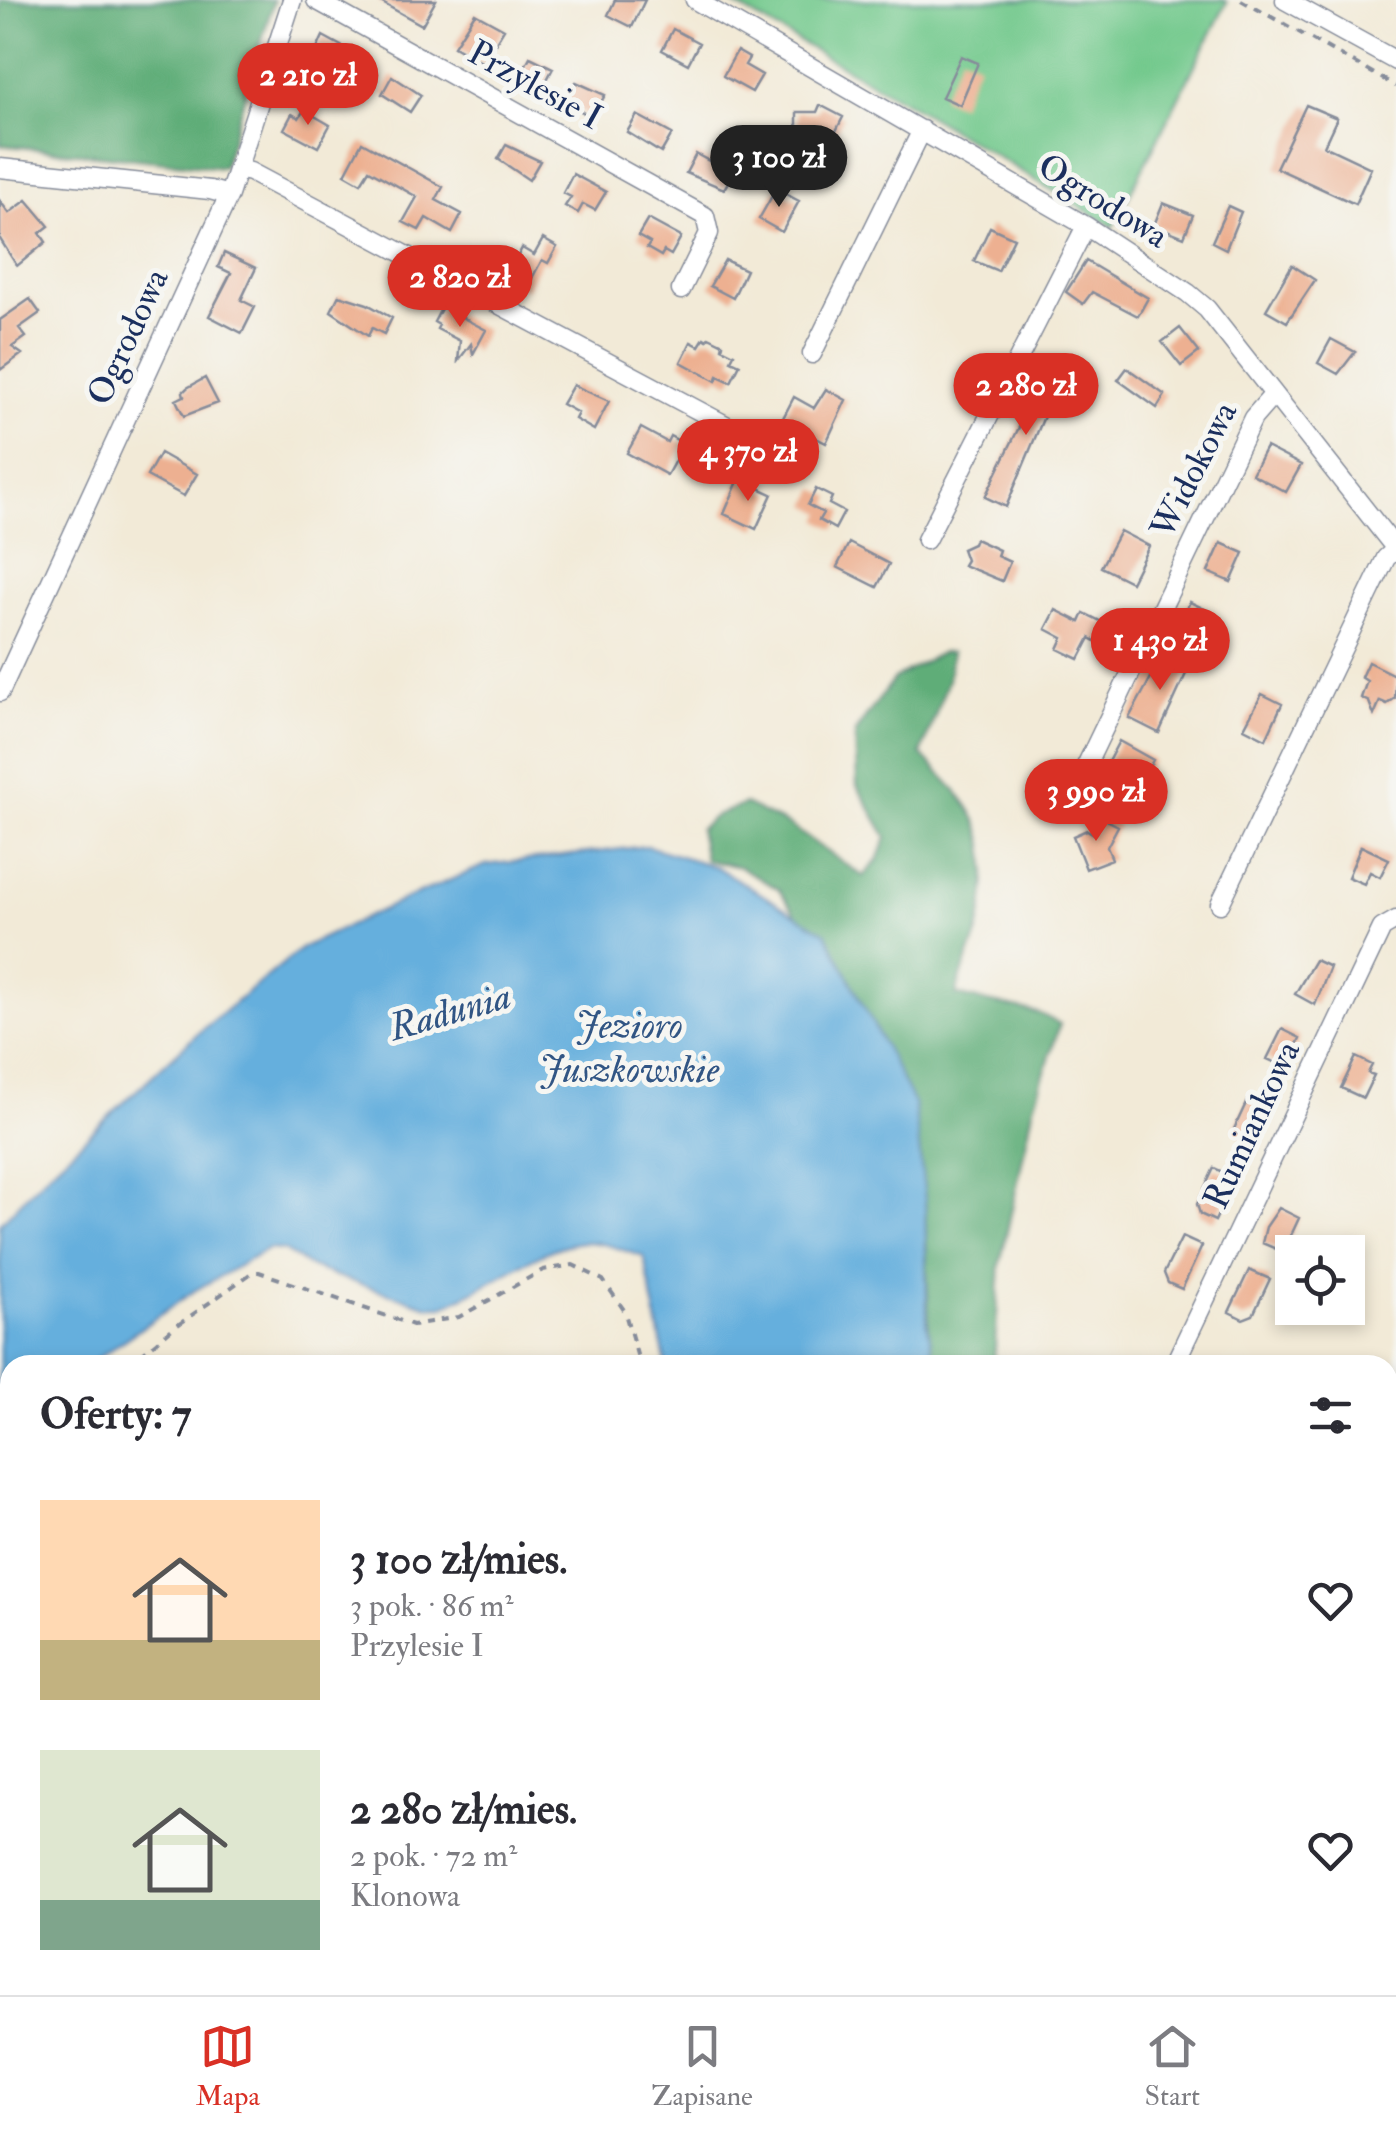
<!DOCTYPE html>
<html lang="pl">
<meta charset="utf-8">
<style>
:root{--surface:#fff;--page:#f2f2f3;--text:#2b2b33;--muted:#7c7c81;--line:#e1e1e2;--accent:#d93025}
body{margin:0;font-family:"IM FELL Double Pica",serif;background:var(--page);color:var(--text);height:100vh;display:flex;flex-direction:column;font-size:38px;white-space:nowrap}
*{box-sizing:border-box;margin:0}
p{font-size:32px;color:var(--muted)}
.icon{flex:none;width:55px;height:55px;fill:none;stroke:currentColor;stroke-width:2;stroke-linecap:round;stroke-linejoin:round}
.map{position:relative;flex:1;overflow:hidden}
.details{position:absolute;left:0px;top:1355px;width:1398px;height:640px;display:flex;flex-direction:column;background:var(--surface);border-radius:30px 30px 0 0;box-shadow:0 5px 15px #0003}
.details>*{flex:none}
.tools{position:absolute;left:1275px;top:1235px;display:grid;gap:20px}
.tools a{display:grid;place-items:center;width:90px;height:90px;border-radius:0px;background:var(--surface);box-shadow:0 5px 15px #0003;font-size:50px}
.price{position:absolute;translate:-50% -85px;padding:0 22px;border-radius:35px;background:var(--accent);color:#fff;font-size:32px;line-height:65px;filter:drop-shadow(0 2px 5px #0008)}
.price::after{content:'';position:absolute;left:50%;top:60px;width:30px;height:22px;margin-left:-15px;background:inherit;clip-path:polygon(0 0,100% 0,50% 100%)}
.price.on{background:#222;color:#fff}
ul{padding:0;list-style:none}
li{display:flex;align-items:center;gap:30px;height:250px;padding:0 40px}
li span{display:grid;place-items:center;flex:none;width:280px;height:200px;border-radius:0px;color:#555}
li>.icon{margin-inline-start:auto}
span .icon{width:120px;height:120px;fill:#fffc;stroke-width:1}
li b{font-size:42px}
h2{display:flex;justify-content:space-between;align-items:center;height:120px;padding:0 40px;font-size:42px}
.dock{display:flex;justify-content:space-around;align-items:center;height:140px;border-top:2px solid var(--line);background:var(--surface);font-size:28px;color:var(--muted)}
.dock a{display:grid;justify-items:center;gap:5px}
.dock .on{color:var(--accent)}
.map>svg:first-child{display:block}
.green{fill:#73c98d;stroke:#477c76;stroke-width:2.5}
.forest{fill:#5ead78;stroke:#3c6e6b;stroke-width:2.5}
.water{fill:#65afdd;stroke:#406f9e;stroke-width:2.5}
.building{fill:#edb091}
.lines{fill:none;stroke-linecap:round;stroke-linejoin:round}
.lane-casing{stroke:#868c9a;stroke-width:12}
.street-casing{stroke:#868c9a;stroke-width:21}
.path{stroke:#868c9a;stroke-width:4;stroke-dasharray:8 8;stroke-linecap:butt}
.lane{stroke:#fff;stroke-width:9}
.street{stroke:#fff;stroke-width:18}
.labels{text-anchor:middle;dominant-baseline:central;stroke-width:10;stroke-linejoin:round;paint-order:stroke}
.street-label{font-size:35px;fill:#1b2f5e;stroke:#f6f6f2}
.water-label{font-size:38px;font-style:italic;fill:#315584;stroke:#f6f6f2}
</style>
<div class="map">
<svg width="1396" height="1995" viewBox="0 0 1396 1995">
<rect width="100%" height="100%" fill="#f6f6f2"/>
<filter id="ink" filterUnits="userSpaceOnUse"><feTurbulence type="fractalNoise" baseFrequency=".01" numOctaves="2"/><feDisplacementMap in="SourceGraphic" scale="20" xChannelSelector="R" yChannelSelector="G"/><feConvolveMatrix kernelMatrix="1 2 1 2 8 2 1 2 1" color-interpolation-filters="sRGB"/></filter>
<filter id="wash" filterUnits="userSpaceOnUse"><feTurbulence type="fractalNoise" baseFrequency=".0048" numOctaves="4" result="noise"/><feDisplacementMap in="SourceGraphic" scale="40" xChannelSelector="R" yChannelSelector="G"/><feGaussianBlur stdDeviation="2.25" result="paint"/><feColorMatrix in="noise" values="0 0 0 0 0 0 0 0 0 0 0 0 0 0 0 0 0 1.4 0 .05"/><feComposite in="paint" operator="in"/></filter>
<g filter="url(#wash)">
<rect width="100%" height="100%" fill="#f2ead7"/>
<path class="green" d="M 726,0 L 1223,0 L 1227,2 L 1113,227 L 928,115 Z"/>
<path class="forest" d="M 0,0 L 274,0 L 223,168 L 0,145 Z
M 942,652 L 952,652 L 948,680 L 921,754 C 939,773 964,795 976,820 C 992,851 986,896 979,928 C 973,950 961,972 956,995 L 1038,1013 L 1060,1024 L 1034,1106 L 1000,1265 L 994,1365 L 935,1365 L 929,1331 L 925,1200 L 914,1104 L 826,933 L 799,918 L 778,889 L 740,867 L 705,860 L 699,829 L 716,815 L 745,804 L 789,825 L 863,876 L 878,860 L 887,837 L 857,786 L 855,732 L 894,679 Z"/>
<path class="water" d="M 647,846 L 716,867 L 826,933 L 914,1104 L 925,1200 L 927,1323 L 935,1365 L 666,1365 L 644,1257 C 625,1251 601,1241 582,1242 C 539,1246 485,1290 443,1306 L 429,1306 L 335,1276 L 309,1266 L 283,1250 L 268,1249 L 194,1291 L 88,1365 L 10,1365 L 10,1448 L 0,1459 L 0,1224 L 48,1173 L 197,1034 L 303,947 L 403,900 L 486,865 Z
M 1388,1868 L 1396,1870 L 1396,1995 L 922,1995 L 909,1985 L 1388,1985 Z"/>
<g id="blocks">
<path class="building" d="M 377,0 L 436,0 L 422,25 Z
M 615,0 L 645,0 L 632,27 L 608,15 Z
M 475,13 L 504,29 L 483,63 L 454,46 Z
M 673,29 L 699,43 L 688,64 L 662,50 Z
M 323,36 L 345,48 L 336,76 L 328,74 L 322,83 L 306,74 Z
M 737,51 L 749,58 L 745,65 L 762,75 L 752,92 L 723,76 Z
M 961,56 L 978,63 L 960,105 L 942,97 Z
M 530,57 L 553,68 L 539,95 L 518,79 Z
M 392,76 L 421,95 L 410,112 L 382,94 Z
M 576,82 L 605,95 L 592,118 L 565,101 Z
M 820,105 L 843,117 L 828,147 L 797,131 L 797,112 L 817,112 Z
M 1306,105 L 1337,118 L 1324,146 L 1371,168 L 1355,204 L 1276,168 Z
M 304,110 L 330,125 L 318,147 L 284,129 L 292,114 L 299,118 Z
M 637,115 L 672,134 L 661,153 L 627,132 Z
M 362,142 L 443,187 L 436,200 L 462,214 L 452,233 L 426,218 L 419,230 L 403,222 L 417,197 L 369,170 L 361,183 L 345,174 Z
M 506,145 L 540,161 L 529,180 L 498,159 Z
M 696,154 L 711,162 L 714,157 L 736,169 L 724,189 L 686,173 Z
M 573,174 L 606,192 L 595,210 L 583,204 L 578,213 L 565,206 L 571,197 L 563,193 Z
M 776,189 L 799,201 L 782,232 L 759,219 Z
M 27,200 L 49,226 L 40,233 L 46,242 L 17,266 L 0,239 L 0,201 L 9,213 Z
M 1163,203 L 1193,215 L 1184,237 L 1154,225 Z
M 1228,206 L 1241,212 L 1226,249 L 1212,242 Z
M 648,219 L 681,237 L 671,255 L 664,251 L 661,256 L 647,248 L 650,243 L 638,236 Z
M 990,227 L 1014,238 L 998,271 L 974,261 Z
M 543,239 L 557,247 L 548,263 L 542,260 L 526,289 L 506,279 L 522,248 L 534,255 Z
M 224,253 L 256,268 L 241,300 L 255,307 L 242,333 L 209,316 L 231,273 L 218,267 Z
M 725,260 L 746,270 L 733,298 L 710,286 Z
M 1086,261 L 1148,298 L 1138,316 L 1092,292 L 1083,304 L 1066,292 Z
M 1292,265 L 1315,280 L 1287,322 L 1266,310 Z
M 339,295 L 367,304 L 392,318 L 384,334 L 372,328 L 368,336 L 331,311 Z
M 30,299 L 40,313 L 19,328 L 26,337 L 12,347 L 22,354 L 0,370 L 0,320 Z
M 442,307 L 486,330 L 473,354 L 471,344 L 458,361 L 460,341 L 437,329 L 439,325 L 434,322 Z
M 1180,328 L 1199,352 L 1181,366 L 1162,342 Z
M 709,337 L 723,344 L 722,348 L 734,354 L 731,360 L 740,364 L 731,382 L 718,376 L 716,381 L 681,362 L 691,342 L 699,346 L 704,338 L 707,340 Z
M 1331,339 L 1355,352 L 1338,374 L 1318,363 Z
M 1127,368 L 1165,395 L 1157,408 L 1118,380 Z
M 1046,372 L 1070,383 L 1057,411 L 1048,407 L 1006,507 L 985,497 Z
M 205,378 L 218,403 L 184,416 L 176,400 L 184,396 L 183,392 L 187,388 Z
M 573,385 L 609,401 L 594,430 L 575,419 L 578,413 L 562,404 Z
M 826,389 L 846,400 L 826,443 L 782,420 L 794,397 L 814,408 Z
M 641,428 L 667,442 L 670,436 L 684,444 L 667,475 L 627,453 Z
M 1266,447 L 1301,465 L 1286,492 L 1252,474 Z
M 160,453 L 197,474 L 184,496 L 147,476 Z
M 739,479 L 772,494 L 756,529 L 724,514 Z
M 816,489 L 832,497 L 829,504 L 844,512 L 835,529 L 819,520 L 823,513 L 808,505 Z
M 1120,531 L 1149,546 L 1131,582 L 1101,567 Z
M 975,539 L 999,550 L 997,556 L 1010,562 L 1002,581 L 963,565 L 966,560 L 962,549 L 973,544 Z
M 849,543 L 889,564 L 877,587 L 837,567 Z
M 1221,543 L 1244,553 L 1231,582 L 1208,572 Z
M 1190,602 L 1215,614 L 1203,638 L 1180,621 Z
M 1056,610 L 1080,622 L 1084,613 L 1110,626 L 1101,644 L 1090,638 L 1079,659 L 1058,649 L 1063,638 L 1046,629 Z
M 1165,652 L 1190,665 L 1159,733 L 1129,718 Z
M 1368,662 L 1396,676 L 1395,698 L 1387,704 L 1380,701 L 1374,715 L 1369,702 L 1361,698 L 1367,681 L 1361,677 Z
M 1262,694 L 1282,704 L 1266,739 L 1244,728 Z
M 1119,741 L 1153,760 L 1136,791 L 1102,773 Z
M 1103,818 L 1118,826 L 1107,847 L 1112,859 L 1086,869 L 1073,836 L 1087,830 L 1094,834 Z
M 1361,846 L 1389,859 L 1380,877 L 1370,872 L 1364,884 L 1348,877 Z
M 1315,960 L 1330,967 L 1315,1005 L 1295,994 Z
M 1282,1029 L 1300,1038 L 1287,1068 L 1267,1059 Z
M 1356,1057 L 1372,1065 L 1368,1073 L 1374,1075 L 1363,1098 L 1341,1088 Z
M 1248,1099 L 1269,1109 L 1255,1138 L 1242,1138 L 1234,1129 Z
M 1214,1168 L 1235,1178 L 1215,1221 L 1200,1214 L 1197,1204 Z
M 1279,1208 L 1299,1218 L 1286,1246 L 1276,1249 L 1262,1243 L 1266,1227 Z
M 1182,1237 L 1202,1246 L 1182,1289 L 1168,1283 L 1164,1273 Z
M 1249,1270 L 1270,1279 L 1253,1315 L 1243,1319 L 1229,1312 Z"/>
</g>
</g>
<g filter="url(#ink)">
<use href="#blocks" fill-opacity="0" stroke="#868c9a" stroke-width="2.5"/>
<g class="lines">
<g class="lane-casing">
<path id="lane" d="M 0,1711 L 10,1706"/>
</g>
<g class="street-casing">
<path id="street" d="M 316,0 L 705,216 L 709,233 L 681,290
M 695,0 L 1086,226 L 1188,293 L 1207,309 L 1396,549
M 1285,0 L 1396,61
M 0,168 L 210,190 L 229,195
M 238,169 L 250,172 L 735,430
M 812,354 L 922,130
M 926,540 L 1086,226
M 0,692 L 229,195 L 292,0
M 1072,795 L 1253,418 L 1274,394
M 1220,904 L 1386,558 L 1396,549
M 1174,1365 L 1382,928 L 1396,920
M 1388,1451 L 1396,1433
M 0,1812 L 10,1817
M 283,1985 L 295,1995
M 458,1995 L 472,1985"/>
</g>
<path class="path" d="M 1241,0 L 1396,86
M 128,1365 L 172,1329 L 253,1272 L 259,1272 L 413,1325 L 459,1317 L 543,1270 L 573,1265 L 603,1280 L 624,1310 L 640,1365
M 0,1497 L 10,1486
M 875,1985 L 888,1995
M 891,1985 L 893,1995
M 860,1986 L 865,1995
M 839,1995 L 862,1985"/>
<use href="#lane" class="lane"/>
<use href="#street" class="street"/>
</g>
</g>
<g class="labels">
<g class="street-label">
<text transform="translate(535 85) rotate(29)">Przylesie I</text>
<text transform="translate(1103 201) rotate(32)">Ogrodowa</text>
<text transform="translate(128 337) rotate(-65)">Ogrodowa</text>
<text transform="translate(1194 470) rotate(-63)">Widokowa</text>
<text transform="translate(1252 1125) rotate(-65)">Rumiankowa</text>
</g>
<g class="water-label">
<text transform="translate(450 1012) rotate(-16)">Radunia</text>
<text x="629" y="1026">Jezioro<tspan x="629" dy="44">Juszkowskie</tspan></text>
</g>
</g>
</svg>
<div class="tools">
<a><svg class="icon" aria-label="locate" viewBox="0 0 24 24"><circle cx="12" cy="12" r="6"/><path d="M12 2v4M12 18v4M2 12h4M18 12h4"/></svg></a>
</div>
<b class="price" style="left:308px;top:128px">2 210 zł</b>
<b class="price on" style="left:779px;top:210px">3 100 zł</b>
<b class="price" style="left:460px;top:330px">2 820 zł</b>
<b class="price" style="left:1026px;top:438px">2 280 zł</b>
<b class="price" style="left:748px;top:504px">4 370 zł</b>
<b class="price" style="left:1160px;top:693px">1 430 zł</b>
<b class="price" style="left:1096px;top:844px">3 990 zł</b>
<section class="details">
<h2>Oferty: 7<svg class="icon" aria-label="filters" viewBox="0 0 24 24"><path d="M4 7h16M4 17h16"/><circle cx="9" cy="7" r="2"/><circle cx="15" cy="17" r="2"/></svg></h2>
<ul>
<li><span style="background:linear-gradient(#ffd9b3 70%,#c2b280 0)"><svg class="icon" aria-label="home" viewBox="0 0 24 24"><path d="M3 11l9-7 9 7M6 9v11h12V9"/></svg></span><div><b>3 100 zł/mies.</b><p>3 pok. · 86 m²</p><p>Przylesie I</p></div><svg class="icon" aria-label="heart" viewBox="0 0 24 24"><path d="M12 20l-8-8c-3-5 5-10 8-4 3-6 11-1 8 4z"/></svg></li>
<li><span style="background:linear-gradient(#dfe7d0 75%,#7fa58c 0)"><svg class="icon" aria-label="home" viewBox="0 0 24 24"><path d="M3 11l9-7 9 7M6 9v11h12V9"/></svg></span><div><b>2 280 zł/mies.</b><p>2 pok. · 72 m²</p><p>Klonowa</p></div><svg class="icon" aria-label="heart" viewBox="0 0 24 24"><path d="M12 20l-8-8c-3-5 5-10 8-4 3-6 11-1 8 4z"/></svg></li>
</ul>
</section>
</div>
<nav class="dock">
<a class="on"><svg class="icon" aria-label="map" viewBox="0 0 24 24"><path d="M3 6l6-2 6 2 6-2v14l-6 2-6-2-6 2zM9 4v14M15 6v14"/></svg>Mapa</a>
<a><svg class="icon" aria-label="saved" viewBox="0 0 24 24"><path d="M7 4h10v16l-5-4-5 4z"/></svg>Zapisane</a>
<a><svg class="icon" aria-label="home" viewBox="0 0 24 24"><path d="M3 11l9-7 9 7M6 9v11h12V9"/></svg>Start</a>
</nav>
